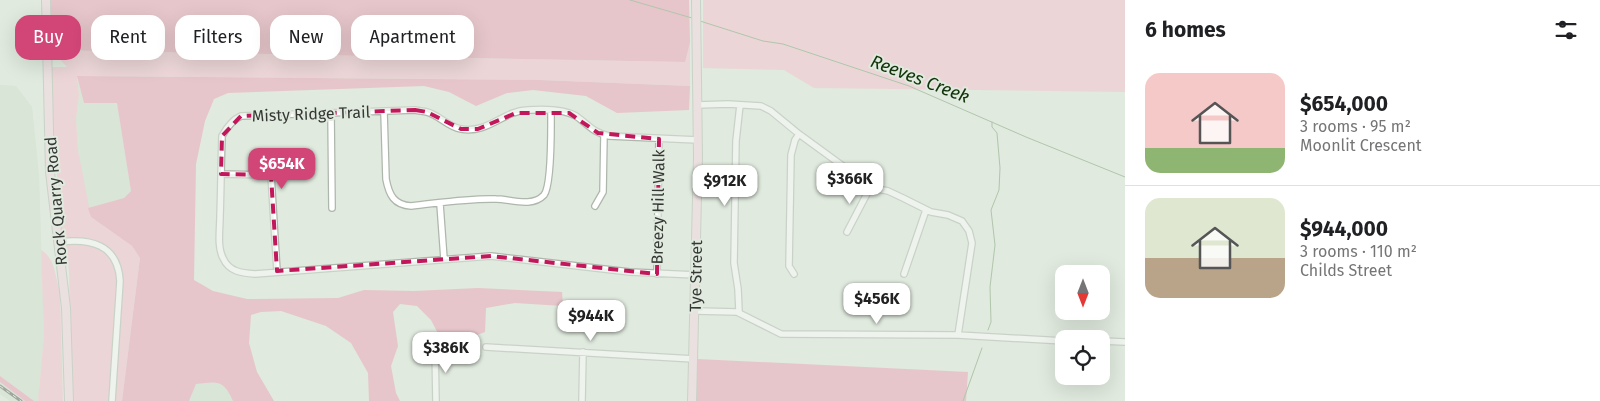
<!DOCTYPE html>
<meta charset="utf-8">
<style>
:root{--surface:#fff;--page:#f2f2f2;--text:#202124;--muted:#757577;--line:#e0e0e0;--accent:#d14577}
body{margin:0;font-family:"Fira Sans",sans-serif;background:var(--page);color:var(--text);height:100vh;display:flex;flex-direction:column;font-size:19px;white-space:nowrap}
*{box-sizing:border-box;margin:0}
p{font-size:16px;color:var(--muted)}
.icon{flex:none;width:28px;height:28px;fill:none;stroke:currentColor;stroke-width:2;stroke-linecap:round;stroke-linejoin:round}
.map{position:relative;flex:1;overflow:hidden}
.sheet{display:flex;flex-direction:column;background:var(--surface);width:475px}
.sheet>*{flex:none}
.guide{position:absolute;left:15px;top:15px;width:475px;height:45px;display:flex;gap:10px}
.needle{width:32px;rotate:180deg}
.fabs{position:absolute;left:1055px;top:265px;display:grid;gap:10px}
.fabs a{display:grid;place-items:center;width:55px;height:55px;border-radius:10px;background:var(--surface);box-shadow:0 5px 20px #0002;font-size:25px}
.price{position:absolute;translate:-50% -42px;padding:0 11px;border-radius:10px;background:#fff;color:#222;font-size:16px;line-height:32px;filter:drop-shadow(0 1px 2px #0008)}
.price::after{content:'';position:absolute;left:50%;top:30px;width:15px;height:11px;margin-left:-8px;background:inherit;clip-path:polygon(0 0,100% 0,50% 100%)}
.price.on{background:var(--accent);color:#fff}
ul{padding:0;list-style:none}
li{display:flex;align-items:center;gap:15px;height:125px;padding:0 20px}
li+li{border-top:1px solid var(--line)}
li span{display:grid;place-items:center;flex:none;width:140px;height:100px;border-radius:15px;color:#555}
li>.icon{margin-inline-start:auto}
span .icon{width:60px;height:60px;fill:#fffc;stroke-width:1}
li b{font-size:21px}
h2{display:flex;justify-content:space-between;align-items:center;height:60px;padding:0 20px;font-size:21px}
.chip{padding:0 18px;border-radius:15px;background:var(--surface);box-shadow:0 5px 20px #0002;font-size:18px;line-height:45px}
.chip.on{background:var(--accent);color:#fff}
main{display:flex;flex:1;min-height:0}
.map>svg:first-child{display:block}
.built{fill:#d0dfcd}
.green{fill:#f8bdcc}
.forest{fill:#ed9bb1}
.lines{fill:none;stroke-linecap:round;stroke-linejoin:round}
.stream{stroke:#769b6f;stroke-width:1}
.street-casing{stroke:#aeb7ac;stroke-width:8}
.secondary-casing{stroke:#aeb7ac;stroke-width:10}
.street{stroke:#fff;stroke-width:5.5}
.secondary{stroke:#f4d5df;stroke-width:8}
.rail-casing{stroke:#50544e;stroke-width:3}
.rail{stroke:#e0eade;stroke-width:1;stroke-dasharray:4;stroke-linecap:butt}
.marked{fill:none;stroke:#c2185b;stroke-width:4;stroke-dasharray:10 6;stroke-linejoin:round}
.labels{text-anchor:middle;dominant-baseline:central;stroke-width:4;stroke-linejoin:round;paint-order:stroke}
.street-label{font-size:16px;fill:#353834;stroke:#e0eade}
.water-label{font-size:18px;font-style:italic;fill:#12340a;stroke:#e0eade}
</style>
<main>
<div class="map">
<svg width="1125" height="401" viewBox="0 0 1125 401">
<rect width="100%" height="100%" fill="#e0eade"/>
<path class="built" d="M 77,76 L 84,103 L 117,102 L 131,191 L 124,198 L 88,208 L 78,151 L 76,119 L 79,95 Z
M 0,85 L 16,86 L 32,107 L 39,175 L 44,335 L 38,401 L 34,401 L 0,376 Z
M 216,381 L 227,387 L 233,401 L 189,401 L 196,384 Z
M 0,382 L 25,401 L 10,401 L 0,394 Z"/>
<path class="green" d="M 703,0 L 1125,0 L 1125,92 L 814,88 L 784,70 L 703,68 Z
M 690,42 L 690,86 L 540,80 L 77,76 L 79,95 L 76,119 L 78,150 L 91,217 L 132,246 L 140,258 L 122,401 L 72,401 L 69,272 L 67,253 L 61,228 L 50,83 L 51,67 L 67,67 L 51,50 L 684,62 Z
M 41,250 C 56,259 54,275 60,291 L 63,401 L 38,401 L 44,335 Z"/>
<path class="forest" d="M 50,0 L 689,0 L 690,42 L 685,62 L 51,50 Z
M 77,76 L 540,80 L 690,86 L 689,110 L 617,113 L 586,96 L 533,90 L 507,93 L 476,106 L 449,92 L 424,86 L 228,93 L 214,99 L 205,121 L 196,164 L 194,280 L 213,291 L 247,299 L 338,298 L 364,290 L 414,291 L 478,288 L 562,292 L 563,306 L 515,303 L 486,308 L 485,332 L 445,347 L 431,320 L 417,306 L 400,304 L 393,312 L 398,346 L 391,366 L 396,393 L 400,401 L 369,401 L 368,373 L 351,343 L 326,326 L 281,311 L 261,312 L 251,315 L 249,343 L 257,372 L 274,401 L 233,401 C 224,380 218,381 196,384 L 189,401 L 122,401 L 140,258 L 132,246 L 91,217 L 88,208 L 124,198 L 131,191 L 117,103 L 84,103 Z
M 697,359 L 968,372 L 966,401 L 695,401 Z
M 0,376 L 34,401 L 25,401 L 0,382 Z"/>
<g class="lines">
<path class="stream" d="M 630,0 L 692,18
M 700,21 L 763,41 L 783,44 L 909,86 L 1026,137 L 1125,177
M 988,330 L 991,322 L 990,287 L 995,245 L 991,210 L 999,190 L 1000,168 L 997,133 L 992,127 L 992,122
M 963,401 L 982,348"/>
<g class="street-casing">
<path id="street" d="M 697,105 L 728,104 L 761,106 L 771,111 L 799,134 L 873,188 L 888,191 L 903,198 L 931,212 L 948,215 L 962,221 L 969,231 L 972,243 L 958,335
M 384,112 L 386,179 C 389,195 394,205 411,206 C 439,203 468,198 496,199 C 510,199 532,208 544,195 C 552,185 551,126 551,111
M 331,113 L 332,208
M 221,174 L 271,175 L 277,271
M 440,204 L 444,259
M 595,206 L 603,192 L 604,135
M 847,232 L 871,186
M 59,242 C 90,238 118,244 120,281 L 112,401
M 657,274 L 659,139
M 794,274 L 789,266 L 791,155 L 795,140 L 799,134
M 904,274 L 926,210
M 696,275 L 630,272 L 491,256 L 255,274 C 242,273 229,272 223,258 C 217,247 220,229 220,216 C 221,189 221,163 222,136 C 227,127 232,120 241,116 L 415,110 C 419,111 423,111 427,112 C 439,115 448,127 461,129 C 488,134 503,111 527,110 C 541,109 564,109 576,116 C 589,125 592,132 609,136 L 698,140
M 696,311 L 737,312 L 781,334 L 958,335 L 1064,341
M 737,312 L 739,311 L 738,289 L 734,263 L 736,141 L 740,105
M 1101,341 L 1125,342
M 435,346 L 436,401
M 486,347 L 694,359
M 582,401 L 583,352"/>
</g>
<g class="secondary-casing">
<path id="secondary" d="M 46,0 L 50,172 L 66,308 L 69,401
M 692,401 L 698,157 L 696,0"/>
</g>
<use href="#street" class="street"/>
<use href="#secondary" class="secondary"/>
<g class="rail-casing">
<path id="rail" d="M 0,386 L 21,401"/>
</g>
<use href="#rail" class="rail"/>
</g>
<path d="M0 0H1125V401H0ZM 415,110 L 427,112 L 461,129 L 478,129 L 516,113 L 569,113 L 598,133 L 659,139 L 657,274 L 491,256 L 277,271 L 271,175 L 221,174 L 222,136 L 241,116 Z" fill="#e0eade" fill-opacity=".55" fill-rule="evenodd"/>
<path class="marked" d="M 415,110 L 427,112 L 461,129 L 478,129 L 516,113 L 569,113 L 598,133 L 659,139 L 657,274 L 491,256 L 277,271 L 271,175 L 221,174 L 222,136 L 241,116 Z"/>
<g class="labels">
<g class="street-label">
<text transform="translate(311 114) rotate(-2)">Misty Ridge Trail</text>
<text transform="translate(56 201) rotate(-95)">Rock Quarry Road</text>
<text transform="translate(658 207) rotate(-89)">Breezy Hill Walk</text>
<text transform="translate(696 276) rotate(-89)">Tye Street</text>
</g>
<g class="water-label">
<text transform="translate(920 79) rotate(21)">Reeves Creek</text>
</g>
</g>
</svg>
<div class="fabs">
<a><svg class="needle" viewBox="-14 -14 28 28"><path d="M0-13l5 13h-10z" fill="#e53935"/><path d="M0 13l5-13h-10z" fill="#757577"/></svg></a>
<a><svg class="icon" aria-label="locate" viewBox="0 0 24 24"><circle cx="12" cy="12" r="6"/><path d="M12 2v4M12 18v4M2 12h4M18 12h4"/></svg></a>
</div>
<b class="price on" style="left:282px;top:190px">$654K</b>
<b class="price" style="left:850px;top:205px">$366K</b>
<b class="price" style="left:725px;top:207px">$912K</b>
<b class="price" style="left:877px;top:325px">$456K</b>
<b class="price" style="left:591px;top:342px">$944K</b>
<b class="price" style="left:446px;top:374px">$386K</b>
<div class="guide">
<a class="chip on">Buy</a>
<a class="chip">Rent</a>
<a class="chip">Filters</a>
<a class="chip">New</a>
<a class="chip">Apartment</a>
</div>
</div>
<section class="sheet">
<h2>6 homes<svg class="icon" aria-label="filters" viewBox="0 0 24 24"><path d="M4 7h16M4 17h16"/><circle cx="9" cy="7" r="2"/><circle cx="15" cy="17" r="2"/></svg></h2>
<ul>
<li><span style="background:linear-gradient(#f6c9c9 75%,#8fb573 0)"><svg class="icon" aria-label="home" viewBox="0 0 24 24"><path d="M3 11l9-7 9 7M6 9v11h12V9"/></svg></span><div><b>$654,000</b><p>3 rooms · 95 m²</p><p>Moonlit Crescent</p></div></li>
<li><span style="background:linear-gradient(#dfe7d0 60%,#b9a48a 0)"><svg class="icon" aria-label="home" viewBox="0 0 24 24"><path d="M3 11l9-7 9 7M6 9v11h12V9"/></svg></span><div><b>$944,000</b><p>3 rooms · 110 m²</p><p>Childs Street</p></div></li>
</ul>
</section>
</main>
